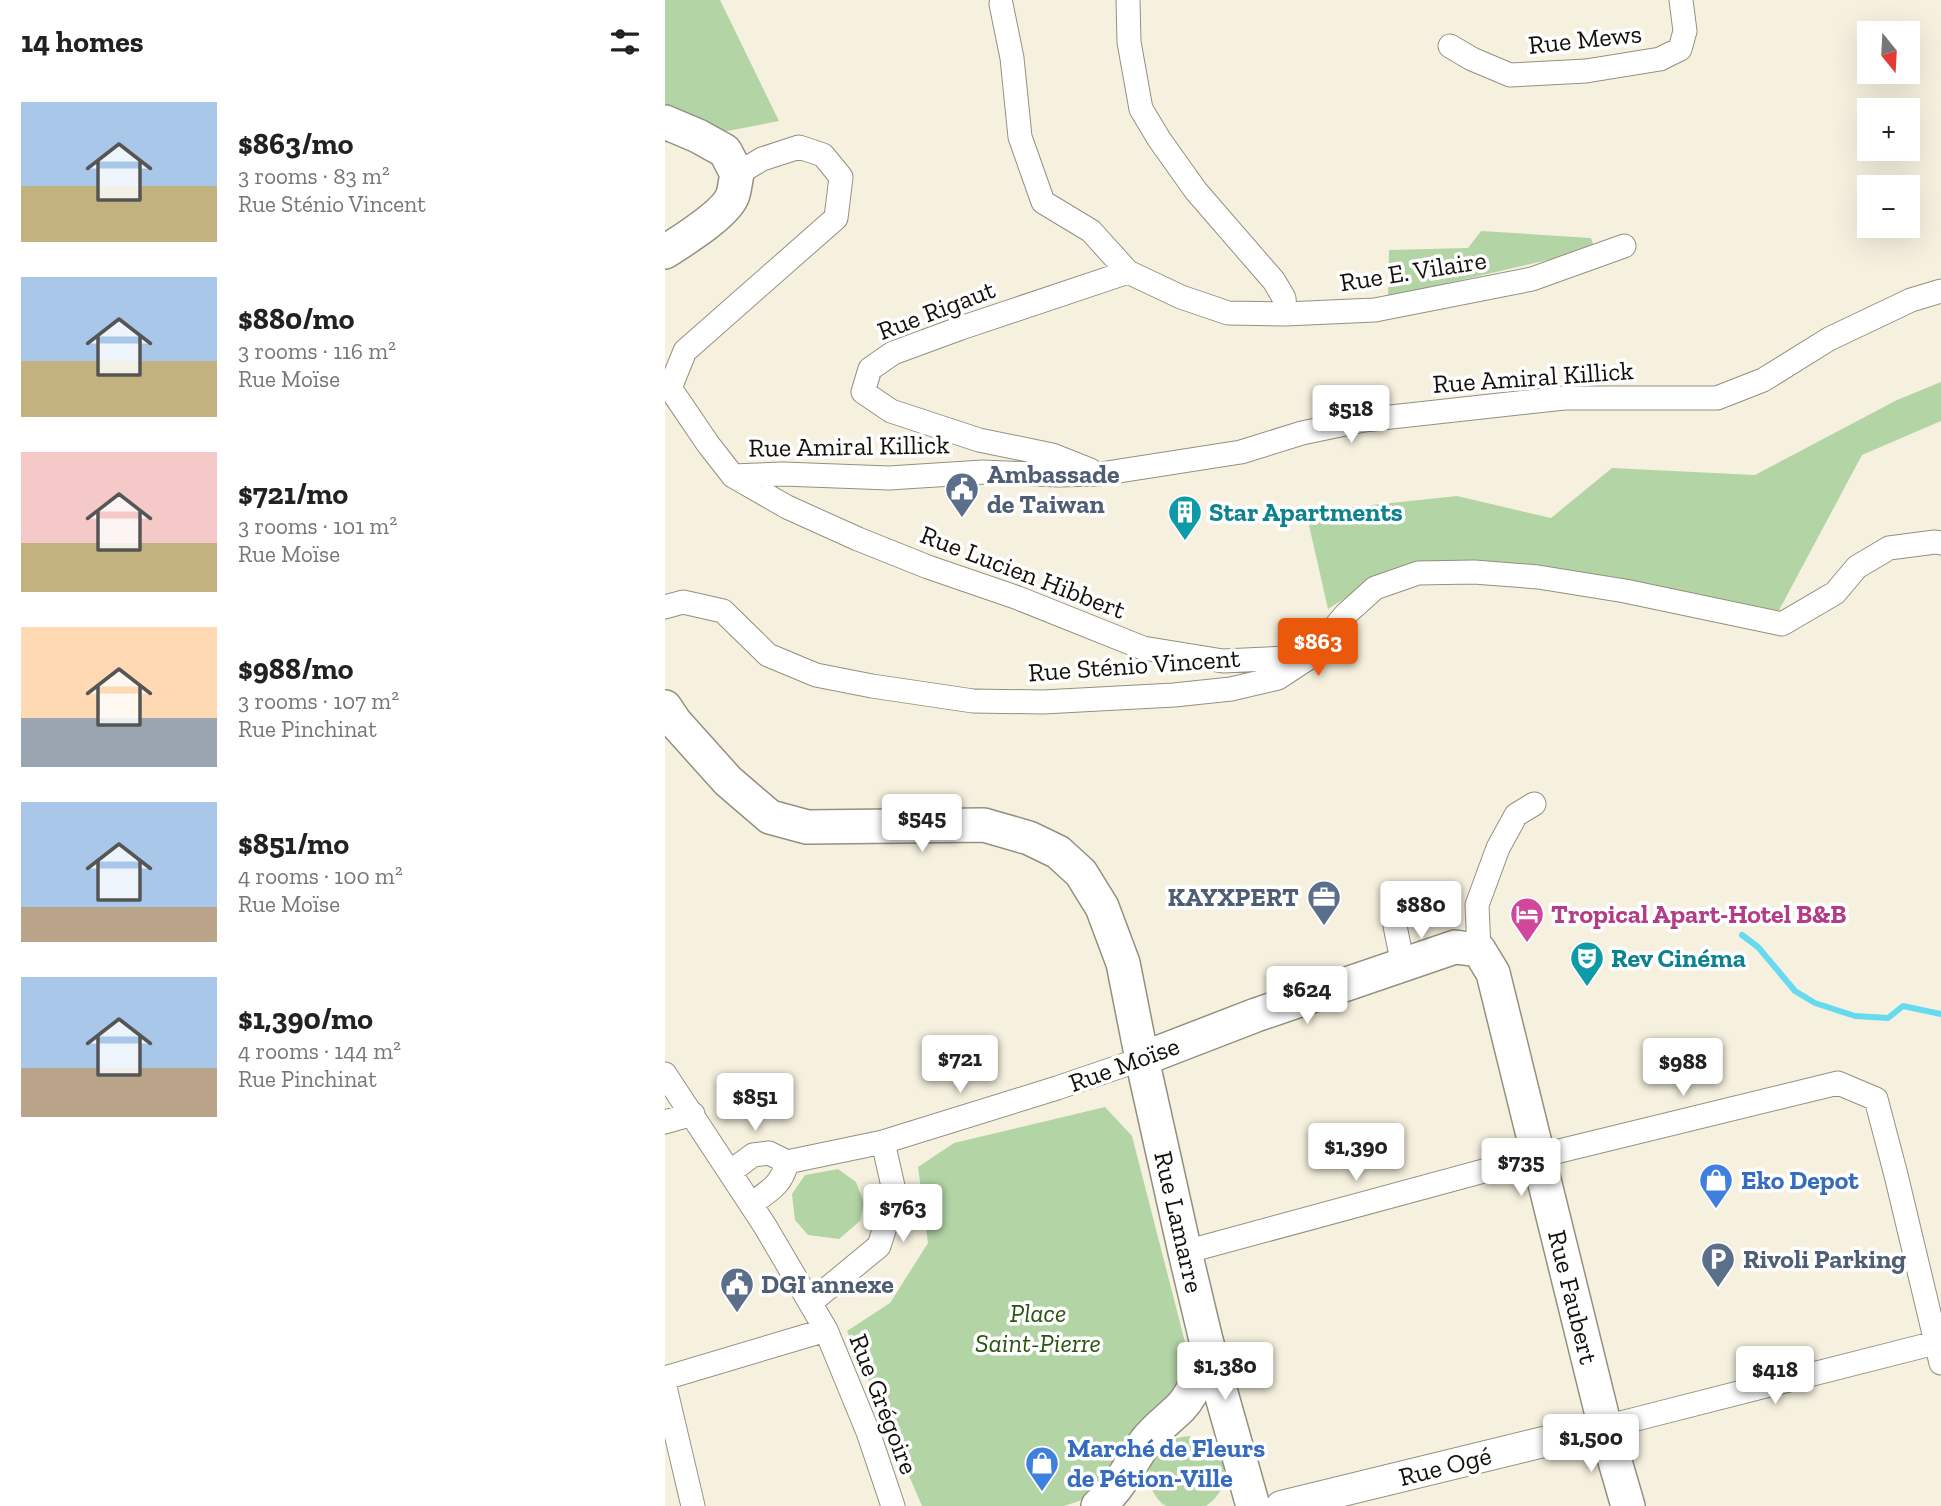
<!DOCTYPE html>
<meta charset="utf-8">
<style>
:root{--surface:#fff;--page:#f2f2f2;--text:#222;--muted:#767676;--accent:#ea580c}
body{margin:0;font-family:"Zilla Slab",serif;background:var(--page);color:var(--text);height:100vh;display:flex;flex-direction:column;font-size:26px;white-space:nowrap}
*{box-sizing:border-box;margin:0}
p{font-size:23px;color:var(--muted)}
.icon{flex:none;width:38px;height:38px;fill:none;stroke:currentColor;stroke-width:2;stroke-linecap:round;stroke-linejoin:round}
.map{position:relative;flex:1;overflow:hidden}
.panel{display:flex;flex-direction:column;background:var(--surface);width:665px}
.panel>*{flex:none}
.needle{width:46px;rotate:162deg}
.buttons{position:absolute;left:1192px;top:21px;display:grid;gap:14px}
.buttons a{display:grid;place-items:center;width:63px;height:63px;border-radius:0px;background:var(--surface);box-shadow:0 7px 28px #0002;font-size:35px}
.price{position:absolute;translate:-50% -60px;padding:0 16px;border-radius:7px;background:#fff;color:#222;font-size:23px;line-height:46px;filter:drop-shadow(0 2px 4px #0008)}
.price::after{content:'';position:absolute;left:50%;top:42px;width:21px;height:16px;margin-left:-10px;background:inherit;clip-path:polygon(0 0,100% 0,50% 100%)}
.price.active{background:var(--accent);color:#fff}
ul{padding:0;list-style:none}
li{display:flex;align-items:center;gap:21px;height:175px;padding:0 21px}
li span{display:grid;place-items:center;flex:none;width:196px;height:140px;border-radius:0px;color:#555}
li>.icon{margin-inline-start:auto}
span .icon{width:84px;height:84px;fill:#fffc;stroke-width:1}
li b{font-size:30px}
h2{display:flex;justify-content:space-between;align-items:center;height:84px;padding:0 21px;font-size:30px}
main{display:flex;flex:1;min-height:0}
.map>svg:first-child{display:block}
.green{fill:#b3d5a6}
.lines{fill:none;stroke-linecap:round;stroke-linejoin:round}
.stream{stroke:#67daf0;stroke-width:6}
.minor-casing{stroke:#94907f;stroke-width:25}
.tertiary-casing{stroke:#94907f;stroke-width:32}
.secondary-casing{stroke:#94907f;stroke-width:36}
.minor{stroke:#fff;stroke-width:23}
.tertiary{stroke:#fff;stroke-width:30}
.secondary{stroke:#fff;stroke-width:33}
.labels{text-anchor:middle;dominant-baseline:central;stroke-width:7;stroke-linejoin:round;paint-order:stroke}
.street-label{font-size:26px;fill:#13110b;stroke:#fff}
.service-label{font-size:26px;font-weight:bold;fill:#4e5e75;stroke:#fff;text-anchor:start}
.culture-label{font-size:26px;font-weight:bold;fill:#0d838f;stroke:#fff;text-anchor:start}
.hotel-label{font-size:26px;font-weight:bold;fill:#b23c85;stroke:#fff;text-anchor:start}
.shop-label{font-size:26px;font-weight:bold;fill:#366cbe;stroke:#fff;text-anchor:start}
.park-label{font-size:26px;font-style:italic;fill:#27550f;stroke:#fff}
</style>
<main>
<section class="panel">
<h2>14 homes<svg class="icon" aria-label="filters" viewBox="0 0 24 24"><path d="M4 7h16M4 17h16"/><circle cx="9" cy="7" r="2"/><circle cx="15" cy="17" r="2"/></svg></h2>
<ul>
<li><span style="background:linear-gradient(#a9c7e8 60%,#c2b280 0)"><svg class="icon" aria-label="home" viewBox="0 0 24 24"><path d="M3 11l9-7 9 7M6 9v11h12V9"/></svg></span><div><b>$863/mo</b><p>3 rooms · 83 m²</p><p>Rue Sténio Vincent</p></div></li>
<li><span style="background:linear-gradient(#a9c7e8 60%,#c2b280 0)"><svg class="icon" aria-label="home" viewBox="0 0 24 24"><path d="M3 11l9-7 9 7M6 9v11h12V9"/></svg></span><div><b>$880/mo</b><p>3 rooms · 116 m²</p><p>Rue Moïse</p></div></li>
<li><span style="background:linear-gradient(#f6c9c9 65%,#c2b280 0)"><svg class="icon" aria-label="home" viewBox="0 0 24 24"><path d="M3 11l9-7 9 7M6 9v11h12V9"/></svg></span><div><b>$721/mo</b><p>3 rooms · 101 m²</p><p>Rue Moïse</p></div></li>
<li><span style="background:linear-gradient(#ffd9b3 65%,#9aa5b1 0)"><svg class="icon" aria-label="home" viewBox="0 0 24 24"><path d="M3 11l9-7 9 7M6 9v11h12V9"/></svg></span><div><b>$988/mo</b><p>3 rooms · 107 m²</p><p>Rue Pinchinat</p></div></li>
<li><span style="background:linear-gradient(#a9c7e8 75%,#b9a48a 0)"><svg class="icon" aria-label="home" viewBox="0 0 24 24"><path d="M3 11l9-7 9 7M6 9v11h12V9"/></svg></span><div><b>$851/mo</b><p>4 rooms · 100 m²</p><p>Rue Moïse</p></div></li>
<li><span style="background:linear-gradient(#a9c7e8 65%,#b9a48a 0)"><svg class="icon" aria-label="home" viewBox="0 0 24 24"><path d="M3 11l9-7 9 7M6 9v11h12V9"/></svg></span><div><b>$1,390/mo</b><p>4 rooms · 144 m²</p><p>Rue Pinchinat</p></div></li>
</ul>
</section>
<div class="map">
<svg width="1276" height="1506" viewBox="0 0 1276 1506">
<rect width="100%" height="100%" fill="#f6f1df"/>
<path class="green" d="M 0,0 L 55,0 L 114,121 L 0,143 Z
M 816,231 L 926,238 L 930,249 L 723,297 L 724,250 L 803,248 Z
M 1276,382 L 1276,421 L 1197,455 L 1112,614 L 814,564 L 701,585 L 663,609 L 641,512 L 792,496 L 886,518 L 947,468 L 1090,475 L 1232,400 Z
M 440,1107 L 467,1136 L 521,1346 L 512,1396 L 480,1417 L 453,1451 L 445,1482 L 414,1501 L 399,1506 L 257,1506 L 182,1331 L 225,1303 L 263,1243 L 253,1167 L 289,1143 Z
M 173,1169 L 191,1182 L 199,1203 L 195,1221 L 174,1239 L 143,1235 L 130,1220 L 127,1194 L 140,1175 Z
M 524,1436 C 560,1445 574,1483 541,1506 C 531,1506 511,1506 502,1506 C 497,1505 493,1499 490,1495 C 478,1478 485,1452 503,1442 C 510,1438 516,1437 524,1436 Z"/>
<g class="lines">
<path class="stream" d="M 1077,935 L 1093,947 L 1130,991 L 1150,1003 L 1190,1016 L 1223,1018 L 1238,1006 L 1276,1014"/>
<g class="minor-casing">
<path id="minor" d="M 463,0 L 464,42 L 476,109 L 494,139 L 531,191 L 609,281 L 619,298 L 620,314
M 336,4 L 347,58 L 355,137 L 378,202 L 426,231 L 463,272 L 516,297 L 563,313 L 620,314 L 710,310 L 867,279 L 959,246
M 785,46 L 807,59 L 845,75 L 921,71 L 995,59 L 1015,49 L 1020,31 L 1016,0
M 72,174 L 97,159 L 134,147 L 158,155 L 176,177 L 171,218 L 20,351 L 5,388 L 43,444 L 68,476 L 122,507 L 193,539 L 263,567 L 353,598 L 478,648 L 558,661 L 645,657
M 425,470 L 387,455 L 314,440 L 226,411 L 198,392 L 205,369 L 228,353 L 296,328 L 463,272
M 68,476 L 118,474 L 224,478 L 318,472 L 393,475 L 435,474 L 576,452 L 637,433 L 699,420 L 899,398 L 1052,398 L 1098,380 L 1164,339 L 1246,300 L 1276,291
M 0,607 L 18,602 L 58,611 L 103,655 L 151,675 L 207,686 L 308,701 L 378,702 L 509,695 L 566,689 L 613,678 L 645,657 L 681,614 L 710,588 L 753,573 L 809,572 L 873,577 L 960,591 L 1117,624 L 1170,593 L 1192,567 L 1224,548 L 1270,542 L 1276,543
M 730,926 L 738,965
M 814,950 L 812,905 L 833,848 L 851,815 L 869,804
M 0,1074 L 100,1226 L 161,1330 L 203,1432 L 228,1506
M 0,1122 L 28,1114
M 65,1172 L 88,1155 L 104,1153 L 122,1162 L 218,1142 L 392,1088 L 477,1059
M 86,1204 C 104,1191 117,1185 122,1162
M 520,1252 L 874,1156 L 1173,1083 L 1211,1099 L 1231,1175 L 1276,1363
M 146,1302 L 214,1246 L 230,1195 L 218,1142
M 0,1378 L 161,1330
M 0,1387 L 28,1506
M 940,1427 L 1270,1343"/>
</g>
<g class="tertiary-casing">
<path id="tertiary" d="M 616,1506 L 940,1427"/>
</g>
<g class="secondary-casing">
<path id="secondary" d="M 0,122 L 33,136 L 60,151 L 72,174 C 70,182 70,190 67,197 C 59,215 17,241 0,252
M 0,707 L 10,722 L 63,781 L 105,817 L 142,827 L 319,825 L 364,838 L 393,852 L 416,873 L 437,907 L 458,963 L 477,1059 L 520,1252 L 541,1340 L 588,1506
M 477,1059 L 591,1015 L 790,947 L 814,950 L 828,973 L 940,1427 L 963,1506
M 433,1506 C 458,1485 463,1466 481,1441 C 491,1428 504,1419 516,1407 C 532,1390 537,1365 541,1343"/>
</g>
<use href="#minor" class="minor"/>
<use href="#tertiary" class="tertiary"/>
<use href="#secondary" class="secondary"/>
</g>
<defs>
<g id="civic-pin" transform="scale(1.75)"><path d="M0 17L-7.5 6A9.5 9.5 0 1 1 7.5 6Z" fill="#5c6f8a" stroke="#fff"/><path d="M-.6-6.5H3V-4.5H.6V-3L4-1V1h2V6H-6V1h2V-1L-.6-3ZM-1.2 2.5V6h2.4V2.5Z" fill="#fff"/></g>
<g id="building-pin" transform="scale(1.75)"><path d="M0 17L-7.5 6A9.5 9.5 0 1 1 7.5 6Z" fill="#0f9aa8" stroke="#fff"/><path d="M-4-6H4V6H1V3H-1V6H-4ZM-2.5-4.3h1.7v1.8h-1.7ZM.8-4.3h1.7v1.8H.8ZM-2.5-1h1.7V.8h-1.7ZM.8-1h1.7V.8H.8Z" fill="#fff"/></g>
<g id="office-pin" transform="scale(1.75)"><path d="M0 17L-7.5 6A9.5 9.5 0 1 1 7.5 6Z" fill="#5c6f8a" stroke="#fff"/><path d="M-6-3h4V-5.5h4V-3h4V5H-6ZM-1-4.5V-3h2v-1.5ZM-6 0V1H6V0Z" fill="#fff"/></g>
<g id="hotel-pin" transform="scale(1.75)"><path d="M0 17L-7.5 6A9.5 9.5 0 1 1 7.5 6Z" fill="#d1479c" stroke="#fff"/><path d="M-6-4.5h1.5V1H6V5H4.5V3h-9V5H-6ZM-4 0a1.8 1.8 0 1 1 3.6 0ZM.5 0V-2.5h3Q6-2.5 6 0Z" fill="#fff"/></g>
<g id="theatre-pin" transform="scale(1.75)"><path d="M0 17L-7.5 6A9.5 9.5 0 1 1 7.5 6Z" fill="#0f9aa8" stroke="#fff"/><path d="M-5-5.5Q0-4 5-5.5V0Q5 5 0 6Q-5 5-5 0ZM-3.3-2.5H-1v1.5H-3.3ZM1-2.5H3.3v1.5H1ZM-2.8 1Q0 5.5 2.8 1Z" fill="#fff"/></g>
<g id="shop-pin" transform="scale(1.75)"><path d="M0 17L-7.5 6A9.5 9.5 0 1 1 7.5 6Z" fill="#3f7fe0" stroke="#fff"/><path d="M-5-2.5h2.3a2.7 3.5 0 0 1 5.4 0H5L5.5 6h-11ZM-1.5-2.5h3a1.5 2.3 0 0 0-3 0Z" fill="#fff"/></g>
<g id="parking-pin" transform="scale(1.75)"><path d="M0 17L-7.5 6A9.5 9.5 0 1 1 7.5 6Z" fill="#5c6f8a" stroke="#fff"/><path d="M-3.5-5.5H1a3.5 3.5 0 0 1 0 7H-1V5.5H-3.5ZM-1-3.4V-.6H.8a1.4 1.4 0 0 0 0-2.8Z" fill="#fff"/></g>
</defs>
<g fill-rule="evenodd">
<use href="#civic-pin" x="297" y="489"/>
<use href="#building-pin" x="520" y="512"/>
<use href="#office-pin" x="659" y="897"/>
<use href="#hotel-pin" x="862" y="914"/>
<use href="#theatre-pin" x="922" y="958"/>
<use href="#shop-pin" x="1051" y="1180"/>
<use href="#parking-pin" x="1053" y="1259"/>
<use href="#civic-pin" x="72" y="1284"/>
<use href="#shop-pin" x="377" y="1463"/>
</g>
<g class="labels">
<g class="street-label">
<text transform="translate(920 39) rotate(-6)">Rue Mews</text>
<text transform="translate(748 271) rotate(-9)">Rue E. Vilaire</text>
<text transform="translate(271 310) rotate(-21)">Rue Rigaut</text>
<text transform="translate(868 377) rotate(-4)">Rue Amiral Killick</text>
<text transform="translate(184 446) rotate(-1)">Rue Amiral Killick</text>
<text transform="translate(358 572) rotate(21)">Rue Lucien Hibbert</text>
<text transform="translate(469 665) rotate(-4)">Rue Sténio Vincent</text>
<text transform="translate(459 1064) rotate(-20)">Rue Moïse</text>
<text transform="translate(514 1222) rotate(77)">Rue Lamarre</text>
<text transform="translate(908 1297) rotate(76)">Rue Faubert</text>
<text transform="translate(219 1404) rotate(69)">Rue Grégoire</text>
<text transform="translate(780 1466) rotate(-14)">Rue Ogé</text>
</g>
<g class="service-label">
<text x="322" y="474">Ambassade<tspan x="322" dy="30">de Taiwan</tspan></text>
<text x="634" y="897" text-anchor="end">KAYXPERT</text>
<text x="1078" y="1259">Rivoli Parking</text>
<text x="96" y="1284">DGI annexe</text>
</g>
<g class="culture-label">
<text x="544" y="512">Star Apartments</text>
<text x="946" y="958">Rev Cinéma</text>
</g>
<g class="hotel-label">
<text x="886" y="914">Tropical Apart-Hotel B&amp;B</text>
</g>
<g class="shop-label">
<text x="1076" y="1180">Eko Depot</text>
<text x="402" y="1448">Marché de Fleurs<tspan x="402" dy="30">de Pétion-Ville</tspan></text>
</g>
<g class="park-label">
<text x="373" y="1313">Place<tspan x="373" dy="30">Saint-Pierre</tspan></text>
</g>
</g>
</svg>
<div class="buttons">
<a><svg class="needle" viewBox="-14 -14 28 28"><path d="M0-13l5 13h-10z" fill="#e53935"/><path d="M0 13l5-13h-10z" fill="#767676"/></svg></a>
<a>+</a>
<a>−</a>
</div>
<b class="price" style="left:686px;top:445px">$518</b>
<b class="price active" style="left:653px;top:678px">$863</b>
<b class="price" style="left:257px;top:854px">$545</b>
<b class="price" style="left:756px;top:941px">$880</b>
<b class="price" style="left:642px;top:1026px">$624</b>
<b class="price" style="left:295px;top:1095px">$721</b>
<b class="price" style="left:1018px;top:1098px">$988</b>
<b class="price" style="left:90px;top:1133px">$851</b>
<b class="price" style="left:691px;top:1183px">$1,390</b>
<b class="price" style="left:856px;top:1198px">$735</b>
<b class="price" style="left:238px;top:1244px">$763</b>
<b class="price" style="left:560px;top:1402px">$1,380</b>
<b class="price" style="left:1110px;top:1406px">$418</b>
<b class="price" style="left:926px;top:1474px">$1,500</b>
</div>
</main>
